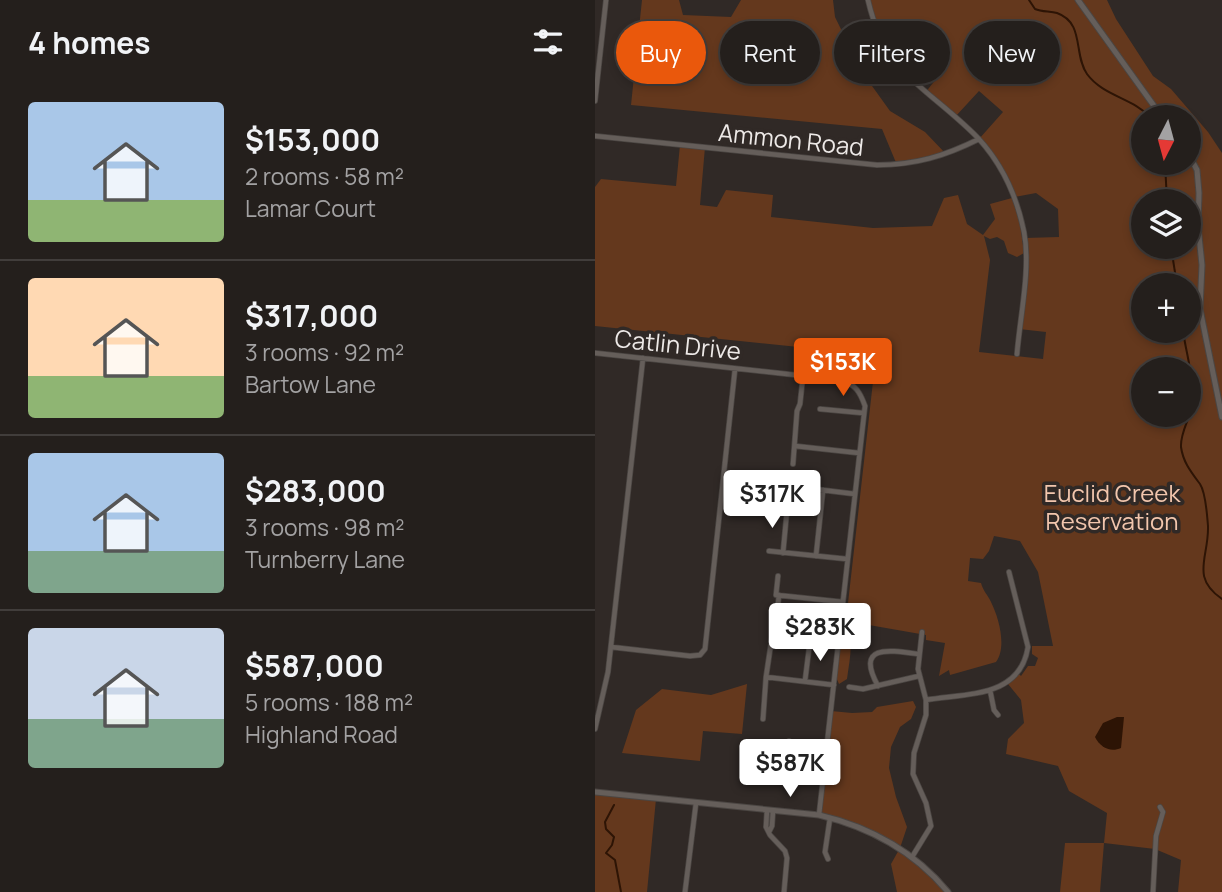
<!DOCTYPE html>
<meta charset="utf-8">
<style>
:root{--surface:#241f1c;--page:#2c2725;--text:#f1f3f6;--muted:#a3a2a3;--line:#413d3b;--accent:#ea580c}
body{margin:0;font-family:Manrope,sans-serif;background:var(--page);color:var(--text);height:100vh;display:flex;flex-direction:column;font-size:26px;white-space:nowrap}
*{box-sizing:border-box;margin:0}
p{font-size:23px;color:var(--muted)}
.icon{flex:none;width:38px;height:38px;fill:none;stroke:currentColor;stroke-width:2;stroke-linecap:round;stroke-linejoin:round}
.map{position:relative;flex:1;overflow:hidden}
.details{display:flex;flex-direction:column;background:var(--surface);width:595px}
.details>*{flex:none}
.guide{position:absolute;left:21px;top:21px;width:500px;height:63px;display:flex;gap:14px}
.needle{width:46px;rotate:186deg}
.tools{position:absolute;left:536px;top:105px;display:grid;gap:14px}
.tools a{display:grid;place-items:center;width:70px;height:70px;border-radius:50%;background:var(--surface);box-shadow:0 4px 10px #0003,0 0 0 2px var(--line);font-size:35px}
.price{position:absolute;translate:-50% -60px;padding:0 16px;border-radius:7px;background:#fff;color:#222;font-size:23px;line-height:46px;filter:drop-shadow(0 2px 4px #0008)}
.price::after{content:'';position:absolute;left:50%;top:42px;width:21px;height:16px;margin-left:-10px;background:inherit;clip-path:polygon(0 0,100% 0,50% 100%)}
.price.selected{background:var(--accent);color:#fff}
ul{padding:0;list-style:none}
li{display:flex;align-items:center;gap:21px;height:175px;padding:0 28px}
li+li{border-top:2px solid var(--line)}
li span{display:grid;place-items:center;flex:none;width:196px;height:140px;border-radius:7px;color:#555}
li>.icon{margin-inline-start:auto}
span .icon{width:84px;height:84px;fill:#fffc;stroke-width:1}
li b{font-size:30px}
h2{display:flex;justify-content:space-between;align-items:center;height:84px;padding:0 28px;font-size:30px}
.tag{padding:0 24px;border-radius:32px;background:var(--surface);box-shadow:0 4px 10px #0003,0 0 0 2px var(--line);font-size:24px;line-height:63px}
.tag.selected{background:var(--accent);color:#fff}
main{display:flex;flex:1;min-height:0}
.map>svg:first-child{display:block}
.green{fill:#64381d;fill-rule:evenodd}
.water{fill:#2d1405}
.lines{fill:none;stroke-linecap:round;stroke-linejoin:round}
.stream{stroke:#2d1405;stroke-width:2}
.minor-casing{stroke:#4b4643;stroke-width:6}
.tertiary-casing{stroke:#4b4643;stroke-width:7}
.minor{stroke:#655e5a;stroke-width:4.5}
.tertiary{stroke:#655e5a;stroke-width:5}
.labels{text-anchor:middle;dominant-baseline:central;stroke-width:7;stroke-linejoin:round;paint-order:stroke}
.street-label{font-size:24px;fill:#ede9e7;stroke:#302926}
.park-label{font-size:24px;fill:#f2c6ad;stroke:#302926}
</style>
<main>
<section class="details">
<h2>4 homes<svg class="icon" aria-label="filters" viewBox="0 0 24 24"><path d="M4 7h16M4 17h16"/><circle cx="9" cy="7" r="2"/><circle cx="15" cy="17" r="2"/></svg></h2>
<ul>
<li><span style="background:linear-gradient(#a9c7e8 70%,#8fb573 0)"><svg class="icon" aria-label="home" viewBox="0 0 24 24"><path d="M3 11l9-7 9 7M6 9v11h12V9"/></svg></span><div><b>$153,000</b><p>2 rooms · 58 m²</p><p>Lamar Court</p></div></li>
<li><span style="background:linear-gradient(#ffd9b3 70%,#8fb573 0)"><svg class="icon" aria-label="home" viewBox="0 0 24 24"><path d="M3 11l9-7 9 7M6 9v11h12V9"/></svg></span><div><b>$317,000</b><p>3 rooms · 92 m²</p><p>Bartow Lane</p></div></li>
<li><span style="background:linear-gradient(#a9c7e8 70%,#7fa58c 0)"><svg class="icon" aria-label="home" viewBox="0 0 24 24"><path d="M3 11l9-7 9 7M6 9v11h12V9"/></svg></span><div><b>$283,000</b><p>3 rooms · 98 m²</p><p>Turnberry Lane</p></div></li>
<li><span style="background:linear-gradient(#c9d6e8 65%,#7fa58c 0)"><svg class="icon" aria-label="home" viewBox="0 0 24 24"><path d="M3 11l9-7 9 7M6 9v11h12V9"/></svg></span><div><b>$587,000</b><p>5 rooms · 188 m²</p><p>Highland Road</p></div></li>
</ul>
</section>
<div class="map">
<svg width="627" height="892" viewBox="0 0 627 892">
<rect width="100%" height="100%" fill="#302926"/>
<path class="green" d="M 47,0 L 84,0 L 88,15 L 136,17 L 146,0 L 238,0 L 240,17 L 267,72 L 295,111 L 330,132 L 351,154 L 302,165 L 287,129 L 36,105 Z
M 273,0 L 512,0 L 521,19 L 558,76 L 576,89 L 613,132 L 627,153 L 627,892 L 583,892 L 586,860 L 560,849 L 509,843 L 505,892 L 465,892 L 470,843 L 509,843 L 512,813 L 474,791 L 463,766 L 411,754 L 413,739 L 429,723 L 426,700 L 413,684 L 423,673 L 426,676 L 433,666 L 440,666 L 443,658 L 437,654 L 437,646 L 458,646 L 443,572 L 425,541 L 399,536 L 394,551 L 388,559 L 375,558 L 373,581 L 386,583 C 388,591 393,595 396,602 C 404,618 412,647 401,662 L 355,675 L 354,670 L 344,676 L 350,643 L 331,640 L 331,635 L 251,621 L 281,355 L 0,326 L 0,187 L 6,179 L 81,186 L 85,145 L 110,147 L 105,205 L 122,207 L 131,190 L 178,195 L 176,217 L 278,228 L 337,226 L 349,198 L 363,195 L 372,224 L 388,235 L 400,219 L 395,204 L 417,198 L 425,223 L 429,253 L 422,257 L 413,253 L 409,241 L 402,237 L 395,239 L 389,236 L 395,260 L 384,352 L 448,359 L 451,332 L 424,329 L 431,257 L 430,238 L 464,237 L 463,209 L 441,193 L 420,197 L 412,180 L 384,139 L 408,112 L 384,91 L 360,117 L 330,93 L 349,69 L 321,38 L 311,20 L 283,32 ZM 548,117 L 593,117 L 593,163 L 548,163 ZM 548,201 L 593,201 L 593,247 L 548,247 ZM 548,285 L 593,285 L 593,331 L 548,331 ZM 548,369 L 593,369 L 593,415 L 548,415 Z
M 249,631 L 254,631 C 258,647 254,663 252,679 L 244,684 L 241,677 L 246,636 Z
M 152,684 L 147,734 L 108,731 L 105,761 L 27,753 L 41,710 L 67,689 L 116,695 Z
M 318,701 L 321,707 L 316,719 L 305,727 L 296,747 L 294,768 L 301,797 L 312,827 L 305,848 L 353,892 L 302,892 L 296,864 L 305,848 L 283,834 L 224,815 L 236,711 L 257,713 L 277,712 L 282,707 Z
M 0,792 L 61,799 L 52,892 L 0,892 Z"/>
<path class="water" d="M 522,717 L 529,717 L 526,748 C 515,753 505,747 500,737 L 508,723 Z"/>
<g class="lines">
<path class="stream" d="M 434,0 L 440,9 C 447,12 455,11 462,13 C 490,23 478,54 492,74 C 508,96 538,98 555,117
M 570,163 L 572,201
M 576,247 L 582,285
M 588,331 C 591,353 599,377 598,400 C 597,416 585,431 586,447 C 588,462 596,472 605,484 C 611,493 612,515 613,526 C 614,558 595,577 627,599
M 19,805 L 10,822 L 11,829 L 19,837 L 17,845 L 11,853 L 20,860 L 26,892"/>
<g class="minor-casing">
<path id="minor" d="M 273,0 C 290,75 334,88 383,138 C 407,164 422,197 429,232 C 436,269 425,316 422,354
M 0,101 L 11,0
M 0,136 L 282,165 C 320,165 350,156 384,139
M 0,353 L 246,380 C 261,385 265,392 270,406 L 224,815
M 225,409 L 268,413
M 200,446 L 264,453
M 198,464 L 202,411 L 205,404 L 208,376
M 178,484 L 260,494
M 174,551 L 252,559
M 188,553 L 192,510
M 221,556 L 228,490
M 183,576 L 181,595 L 248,602
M 182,613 L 184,595
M 16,647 L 95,656 L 105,655 L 110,649 L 140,369
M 171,677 L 239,685
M 210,681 L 215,641
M 283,686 C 260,644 294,650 323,654
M 254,687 L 268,689 L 324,676
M 395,690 L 399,710 L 403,715
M 331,700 C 372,693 425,698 433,647 L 414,572
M 168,719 L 171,677 L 177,637 L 243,644
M 0,729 L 13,672 L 48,358
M 172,776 L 227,781
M 192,777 L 194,741
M 172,810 L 171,827 L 175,835 L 190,851 L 192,858 L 189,892
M 174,832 L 177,826 L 178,811
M 317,857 L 336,826 L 331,803 L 318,774 L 319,753 L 331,715 L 331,700 L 323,669 L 327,632
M 233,859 L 230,852 L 235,818
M 90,892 L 101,803
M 558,892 L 561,836 L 568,812 L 565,807"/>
</g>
<g class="tertiary-casing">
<path id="tertiary" d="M 483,0 L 567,117
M 593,153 L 602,170 L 604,193 L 603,226 L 607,265 L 605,309 L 627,417
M 0,792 L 224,815 C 275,827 319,851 353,892"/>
</g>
<use href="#minor" class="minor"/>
<use href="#tertiary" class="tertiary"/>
</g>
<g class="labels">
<g class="street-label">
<text transform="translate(196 139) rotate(6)">Ammon Road</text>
<text transform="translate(83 344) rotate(6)">Catlin Drive</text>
</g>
<g class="park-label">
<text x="517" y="492">Euclid Creek<tspan x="517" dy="28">Reservation</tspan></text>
</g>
</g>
</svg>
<div class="tools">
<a><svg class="needle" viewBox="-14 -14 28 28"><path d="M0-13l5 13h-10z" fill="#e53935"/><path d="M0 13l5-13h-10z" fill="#a3a2a3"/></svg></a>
<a><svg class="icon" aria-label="layers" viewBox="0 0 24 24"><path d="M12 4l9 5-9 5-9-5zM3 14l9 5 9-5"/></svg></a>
<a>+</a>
<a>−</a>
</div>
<b class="price selected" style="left:248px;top:398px">$153K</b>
<b class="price" style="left:177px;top:530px">$317K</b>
<b class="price" style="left:225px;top:663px">$283K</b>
<b class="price" style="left:195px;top:799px">$587K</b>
<div class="guide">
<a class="tag selected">Buy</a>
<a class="tag">Rent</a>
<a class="tag">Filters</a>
<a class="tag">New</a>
</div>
</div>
</main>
